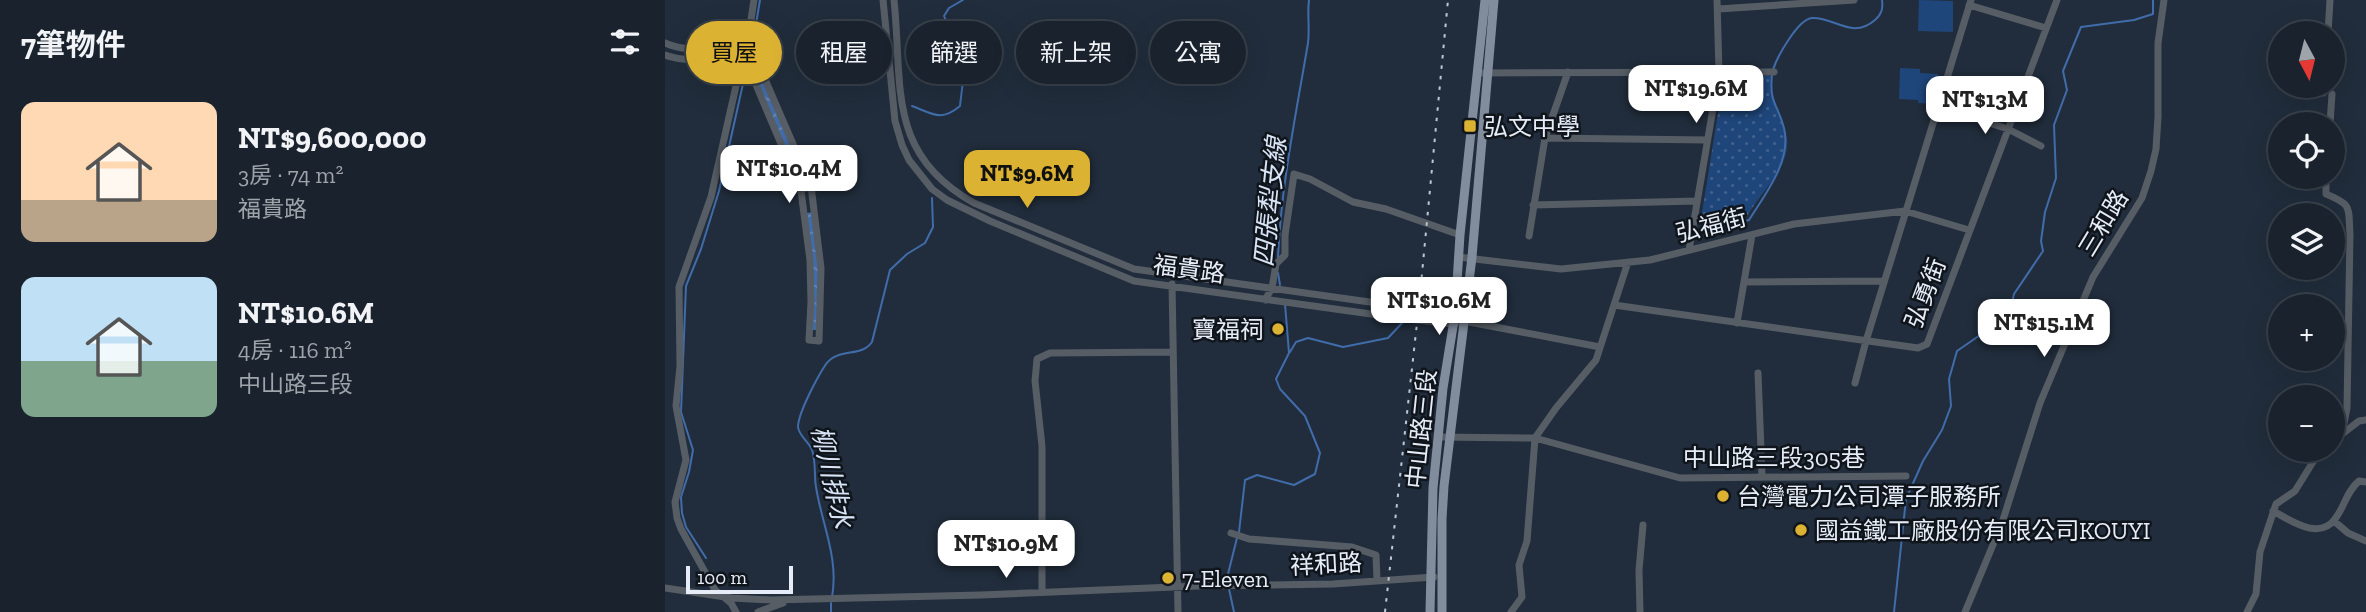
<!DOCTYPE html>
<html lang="zh-TW">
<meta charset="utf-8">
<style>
:root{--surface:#19222d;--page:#222a35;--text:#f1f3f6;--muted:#9fa4aa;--line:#373f49;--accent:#dcb233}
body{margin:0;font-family:"Zilla Slab","Noto Sans TC",serif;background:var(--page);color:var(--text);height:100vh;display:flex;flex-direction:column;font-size:26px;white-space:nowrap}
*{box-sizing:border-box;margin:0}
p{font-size:23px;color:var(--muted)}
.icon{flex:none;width:38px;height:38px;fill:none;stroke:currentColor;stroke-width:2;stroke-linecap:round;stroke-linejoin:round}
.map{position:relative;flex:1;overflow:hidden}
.sheet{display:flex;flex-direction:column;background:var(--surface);width:665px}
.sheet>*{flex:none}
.top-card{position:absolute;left:21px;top:21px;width:665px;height:63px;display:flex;gap:14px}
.needle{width:46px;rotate:173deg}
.controls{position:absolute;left:1603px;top:21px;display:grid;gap:14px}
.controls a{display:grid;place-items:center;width:77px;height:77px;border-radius:50%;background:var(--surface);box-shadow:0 7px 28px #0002,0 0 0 2px var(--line);font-size:35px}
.scale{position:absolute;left:21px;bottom:18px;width:107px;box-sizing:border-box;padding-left:7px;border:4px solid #e6edf8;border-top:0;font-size:19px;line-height:24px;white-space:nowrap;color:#e6edf8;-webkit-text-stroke:5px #10151c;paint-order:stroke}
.price{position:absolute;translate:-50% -60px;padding:0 16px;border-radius:14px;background:#fff;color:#222;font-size:23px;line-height:46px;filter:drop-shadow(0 2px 4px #0008)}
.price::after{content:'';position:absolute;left:50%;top:42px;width:21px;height:16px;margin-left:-10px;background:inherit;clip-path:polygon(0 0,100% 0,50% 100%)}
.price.active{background:var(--accent);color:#111}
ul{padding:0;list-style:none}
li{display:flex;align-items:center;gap:21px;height:175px;padding:0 21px}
li span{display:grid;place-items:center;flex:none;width:196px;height:140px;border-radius:14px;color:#555}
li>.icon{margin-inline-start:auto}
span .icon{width:84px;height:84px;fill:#fffc;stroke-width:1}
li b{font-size:30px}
h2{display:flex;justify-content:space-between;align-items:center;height:84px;padding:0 21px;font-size:30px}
.pill{padding:0 24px;border-radius:32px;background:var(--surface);box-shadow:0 7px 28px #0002,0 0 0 2px var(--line);font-size:24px;line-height:63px}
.pill.active{background:var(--accent);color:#111}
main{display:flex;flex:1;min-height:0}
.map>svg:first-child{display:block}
.grass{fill:#1f467a}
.park{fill:url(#park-dots)}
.water{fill:url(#water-waves)}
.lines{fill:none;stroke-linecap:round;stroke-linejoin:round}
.stream{stroke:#416caa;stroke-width:2}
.minor{stroke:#575d65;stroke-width:7}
.major{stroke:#818c9c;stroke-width:9}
.rail{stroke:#bfc7d3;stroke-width:2;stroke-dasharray:3.5 7;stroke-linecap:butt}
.poi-dot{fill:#dcb233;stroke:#10151c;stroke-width:2.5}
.labels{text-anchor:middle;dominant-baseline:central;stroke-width:5;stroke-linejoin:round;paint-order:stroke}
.poi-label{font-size:24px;fill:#e6edf8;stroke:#10151c;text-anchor:start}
.street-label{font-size:24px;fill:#e6edf8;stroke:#10151c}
.water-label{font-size:26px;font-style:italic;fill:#d9e5f7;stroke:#10151c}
</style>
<main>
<section class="sheet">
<h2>7筆物件<svg class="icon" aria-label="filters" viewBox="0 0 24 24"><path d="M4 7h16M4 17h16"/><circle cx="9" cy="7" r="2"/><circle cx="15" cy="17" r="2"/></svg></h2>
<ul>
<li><span style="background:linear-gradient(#ffd9b3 70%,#b9a48a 0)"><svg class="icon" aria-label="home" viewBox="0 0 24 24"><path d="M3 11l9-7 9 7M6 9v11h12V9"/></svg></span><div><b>NT$9,600,000</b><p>3房 · 74 m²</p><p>福貴路</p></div></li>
<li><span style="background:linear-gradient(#bfe0f5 60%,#7fa58c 0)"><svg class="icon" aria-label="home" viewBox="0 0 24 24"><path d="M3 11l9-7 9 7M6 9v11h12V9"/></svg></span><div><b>NT$10.6M</b><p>4房 · 116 m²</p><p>中山路三段</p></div></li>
</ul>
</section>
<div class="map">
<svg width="1701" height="612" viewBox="0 0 1701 612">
<defs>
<pattern id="park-dots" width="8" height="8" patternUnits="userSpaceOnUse" patternTransform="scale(1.75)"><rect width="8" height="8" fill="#1f467a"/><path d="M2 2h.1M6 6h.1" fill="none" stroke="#40618e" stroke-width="1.8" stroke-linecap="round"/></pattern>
<pattern id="water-waves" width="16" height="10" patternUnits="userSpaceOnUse" patternTransform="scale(1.75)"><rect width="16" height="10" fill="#416caa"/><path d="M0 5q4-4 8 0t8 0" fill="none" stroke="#68b"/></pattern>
</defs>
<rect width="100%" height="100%" fill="#212d3c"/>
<path class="grass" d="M 1254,0 L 1288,1 L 1288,32 L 1253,31 Z
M 1235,68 L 1255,69 L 1255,73 L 1273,74 L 1271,104 L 1253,103 L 1253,100 L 1234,99 Z"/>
<path class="park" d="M 1059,76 L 1106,76 C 1106,102 1115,110 1121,134 C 1129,164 1096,191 1083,215 L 1035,225 Z"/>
<path class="water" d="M 95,73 L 142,182 L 144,191 L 138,192 L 90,76 Z
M 148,212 L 154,261 L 152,330 L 147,330 L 142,213 Z"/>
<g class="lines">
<path class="stream" d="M 86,54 L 95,0
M 1108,70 C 1112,57 1133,19 1147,18 C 1170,17 1187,40 1210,20 C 1217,14 1218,8 1217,0
M 247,106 C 268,114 276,122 295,106 C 297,86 303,58 294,40 C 289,31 283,26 279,16 L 284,8 L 298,0
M 1048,229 L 1084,220 C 1100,194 1127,161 1119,128 C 1113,104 1104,104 1107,75
M 613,257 C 616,186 631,114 643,43 C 645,29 642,14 644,0
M 613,273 L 615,285
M 625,352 L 631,342 L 643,338 L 678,347 L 723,338 L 738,322
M 574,532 L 580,480 L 592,475 L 629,485 L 650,474 L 655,453 L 640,416 L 615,389 L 611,379 L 624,353 L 620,304
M 41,558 L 21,527 L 17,513 L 16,497 L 24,472 L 28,450 L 16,412 L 21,286 L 36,249 L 54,191 L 80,75
M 563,584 L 563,574 L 572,538
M 564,589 L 569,612
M 167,597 C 174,558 157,525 151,487 C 149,475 151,461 147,450 C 144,442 134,436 133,427 C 133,413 153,376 161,364 C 174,347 196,358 207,342 L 225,270 L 242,254 L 260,243 L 268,227 L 267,198
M 166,612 L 166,603
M 1229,612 L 1241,499 L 1258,461 L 1277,430 L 1286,406 L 1284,379 L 1292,351 L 1344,315 L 1349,294 L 1378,251 L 1376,241 L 1380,212 L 1391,178 L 1389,125 L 1402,90 L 1398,71 L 1416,27 L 1469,20 L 1488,14 L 1488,0"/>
<path class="minor" d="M 218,0 L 230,121 L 237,145 L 244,160 L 267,189 L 282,200 L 325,221 L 469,281 L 735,318 L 788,324 L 799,321 L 935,347
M 229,0 C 238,86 221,154 309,203 L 469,269 L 790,314 L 799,321
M 1304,5 L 1381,28
M 1053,9 L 1189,0
M 1663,33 L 1665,0
M 0,43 C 26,56 81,44 96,70 L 146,186 L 156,268 L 154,341 L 144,340 L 146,302 L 145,260 L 136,191 L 86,73 C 67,56 24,65 0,55
M 813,73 L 1109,72
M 1658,93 L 1658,86
M 1271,106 L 1343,129 L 1376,146
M 1665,124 L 1667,94
M 880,138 L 1042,140
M 1661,177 L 1661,194 C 1688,205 1683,207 1685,234 L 1682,408 L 1677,433
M 868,205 L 1032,201
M 864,236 L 880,138 L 903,72
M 1024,250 L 1054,73 L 1052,0
M 793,257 L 896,269 L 985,260 L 1129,224 L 1240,211 L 1304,230
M 1079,282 L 1219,281
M 507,284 L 513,612
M 600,300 L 607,288 L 611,264 L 620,255 L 620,235 L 629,174 L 645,179 L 688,202 L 721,209 L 795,235
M 949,305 L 1253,348 L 1262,344 L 1392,0
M 1072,323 L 1087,235
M 1093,373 L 1097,476
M 1190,383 L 1201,341 L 1306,0
M 773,437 L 870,438 L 1015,478 L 1241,476
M 1668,441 L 1694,421 L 1701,420
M 1608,511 C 1625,520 1654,541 1670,519 C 1680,506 1681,492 1694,481 L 1701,482
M 1669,521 L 1683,533 L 1701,541
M 566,533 L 584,539 L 687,547 L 711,555 L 712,580
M 0,588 L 67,598 L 106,600 L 316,595 L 533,586 L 668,584 L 769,577
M 377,591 L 377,446 L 370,381 L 372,359 L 385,353 L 507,352
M 71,612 L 66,603 L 50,590 L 16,529 L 12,518 L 10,502 L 21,460 L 11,406 L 15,366 L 14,287 L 46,197 L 73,77 L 80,59 L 89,0
M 93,612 L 118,603
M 846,612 L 857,597 L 854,565 L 862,541 L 870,438 L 891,408 L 931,360 L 963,262
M 975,612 L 974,570 L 978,525
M 1300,612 L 1337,523 L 1375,403 L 1428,277 L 1477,198 L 1486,171 L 1491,149 L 1493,117 L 1493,43 L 1499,0
M 1582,612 L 1591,594 L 1595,552 L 1611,504 L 1630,491 L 1651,457 L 1659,450"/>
<path class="major" d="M 765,612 L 768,488 L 778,388 L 790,314 L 795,235 L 820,0
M 777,612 L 777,519 L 779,486 L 807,257 L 829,0"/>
<path class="rail" d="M 720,612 L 754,305 L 783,0"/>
</g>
<g class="poi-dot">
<rect x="798" y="119" width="14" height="14" rx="3.5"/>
<circle cx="613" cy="329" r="7"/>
<circle cx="1058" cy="496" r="7"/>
<circle cx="1136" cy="530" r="7"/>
<circle cx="503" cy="578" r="7"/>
</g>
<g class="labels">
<g class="poi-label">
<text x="819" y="126">弘文中學</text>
<text x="599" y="329" text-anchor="end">寶福祠</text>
<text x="1072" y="496">台灣電力公司潭子服務所</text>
<text x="1150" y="530">國益鐵工廠股份有限公司KOUYI</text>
<text x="517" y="578">7-Eleven</text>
</g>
<g class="street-label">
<text transform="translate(1438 223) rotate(-59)">三和路</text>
<text transform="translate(1046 225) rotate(-14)">弘福街</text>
<text transform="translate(524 269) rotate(8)">福貴路</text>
<text transform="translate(1260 293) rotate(-69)">弘勇街</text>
<text transform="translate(756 429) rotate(-84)">中山路三段</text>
<text x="1109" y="457">中山路三段305巷</text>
<text transform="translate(661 564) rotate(-3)">祥和路</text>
</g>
<g class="water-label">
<text transform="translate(605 202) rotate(-84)">四張犁支線</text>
<text transform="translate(167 477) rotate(77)">柳川排水</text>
</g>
</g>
</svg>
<div class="controls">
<a><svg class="needle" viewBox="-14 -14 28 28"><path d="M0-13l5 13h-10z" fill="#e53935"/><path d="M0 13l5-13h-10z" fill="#9fa4aa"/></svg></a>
<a><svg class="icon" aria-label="locate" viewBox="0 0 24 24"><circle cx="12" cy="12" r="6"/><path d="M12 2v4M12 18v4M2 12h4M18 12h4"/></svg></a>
<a><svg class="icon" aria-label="layers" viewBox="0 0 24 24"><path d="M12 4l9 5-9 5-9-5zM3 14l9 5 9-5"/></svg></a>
<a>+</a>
<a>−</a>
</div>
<div class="scale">100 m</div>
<b class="price" style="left:1031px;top:125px">NT$19.6M</b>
<b class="price" style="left:1320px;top:136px">NT$13M</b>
<b class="price" style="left:124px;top:205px">NT$10.4M</b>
<b class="price active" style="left:362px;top:210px">NT$9.6M</b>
<b class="price" style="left:774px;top:337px">NT$10.6M</b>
<b class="price" style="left:1379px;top:359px">NT$15.1M</b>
<b class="price" style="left:341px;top:580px">NT$10.9M</b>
<div class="top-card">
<a class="pill active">買屋</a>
<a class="pill">租屋</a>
<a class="pill">篩選</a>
<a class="pill">新上架</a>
<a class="pill">公寓</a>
</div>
</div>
</main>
